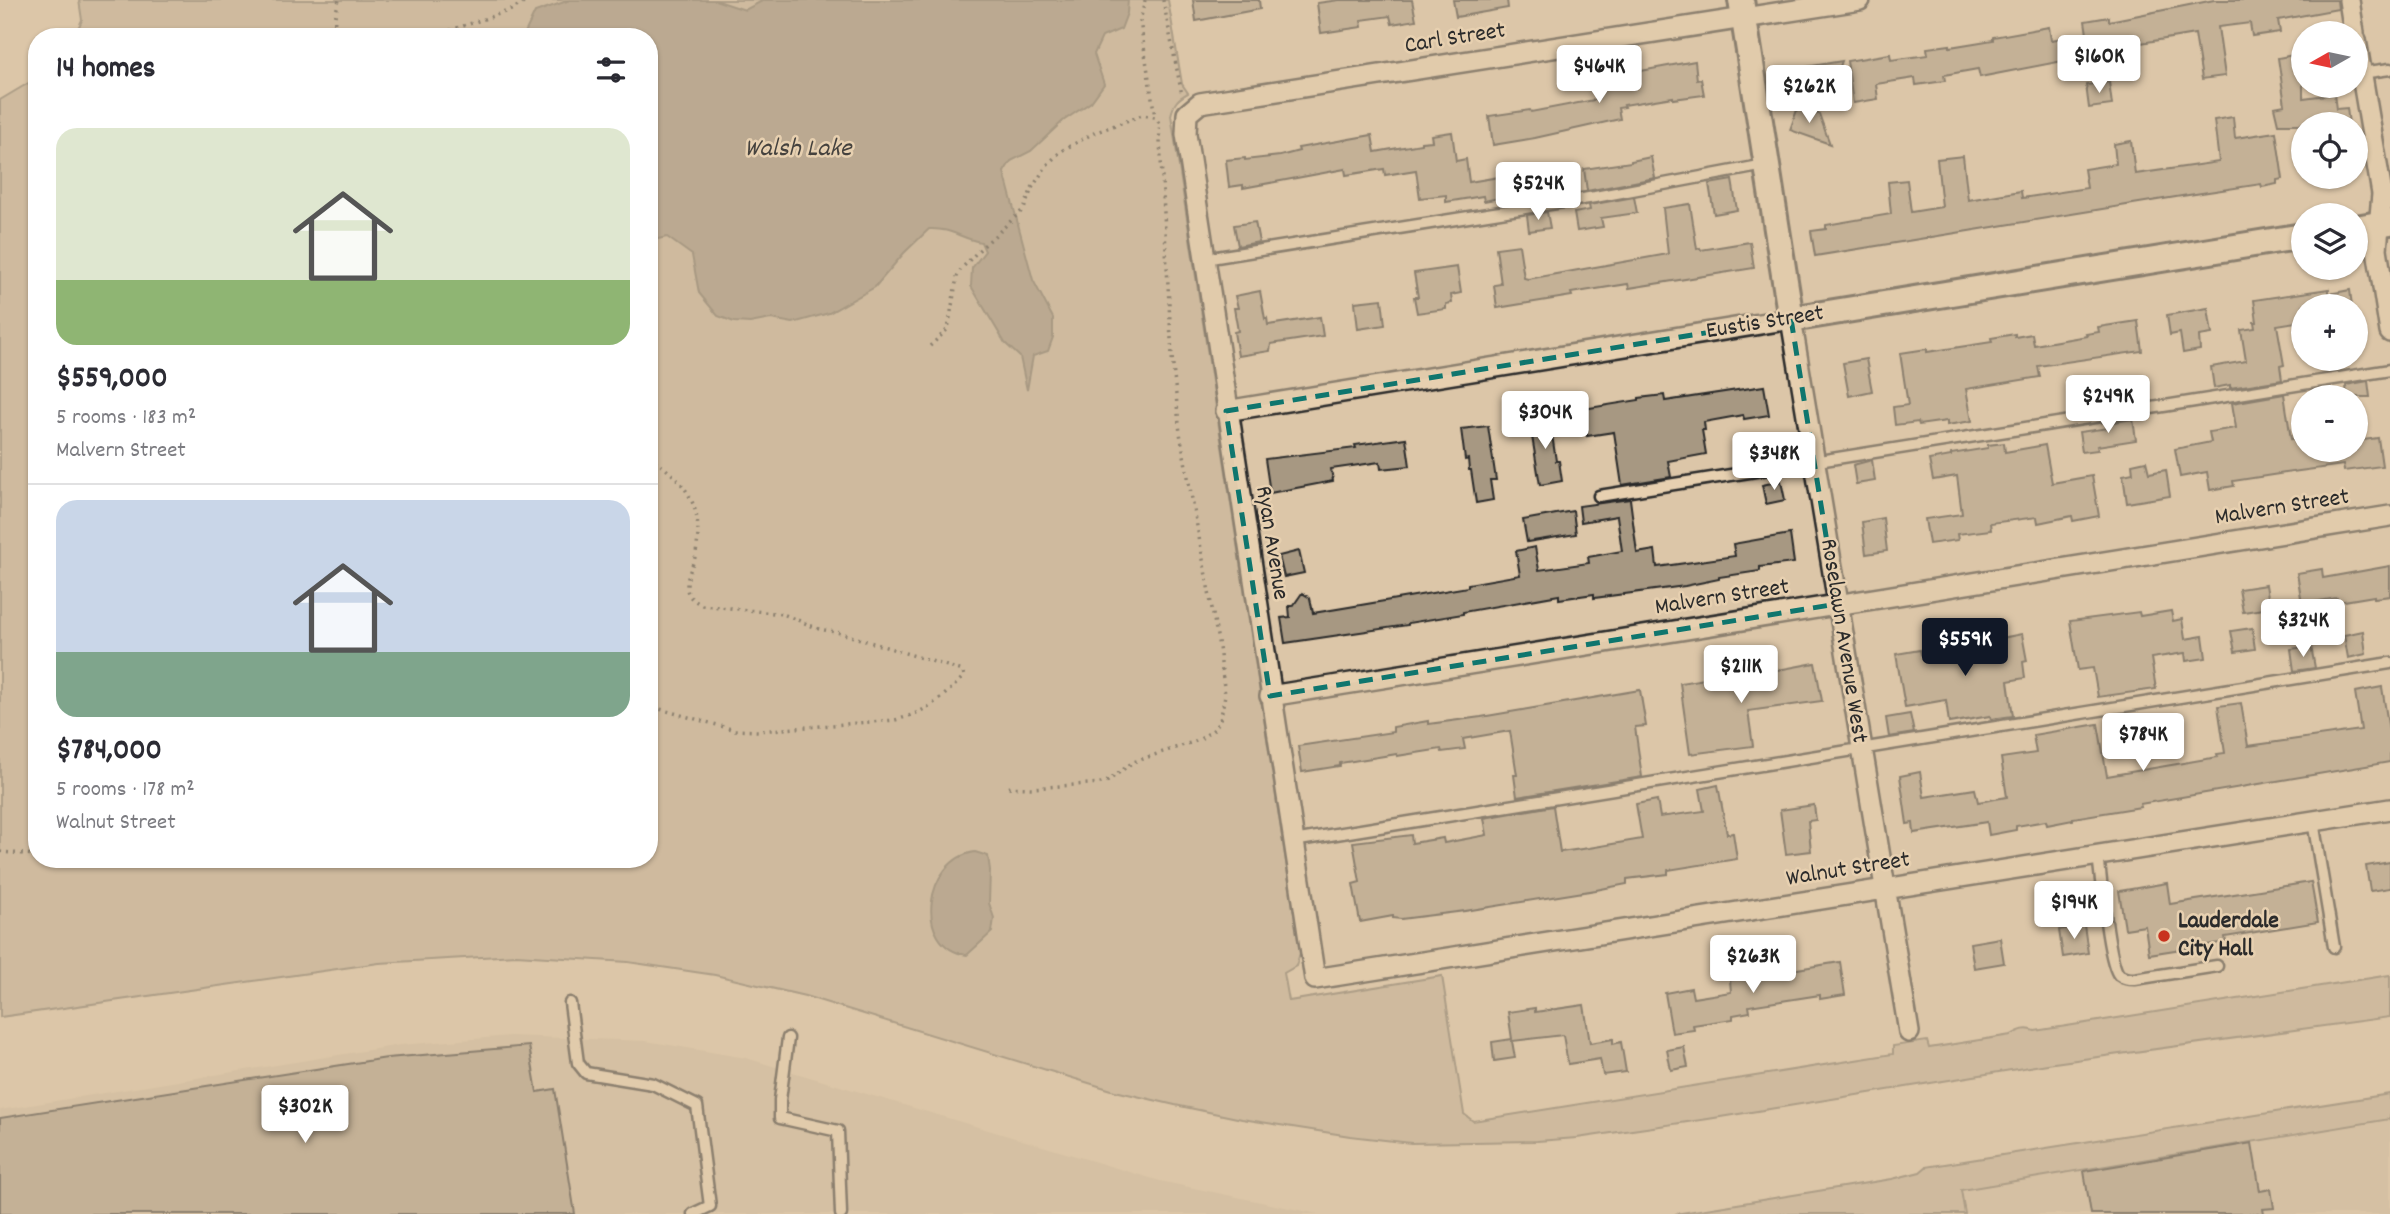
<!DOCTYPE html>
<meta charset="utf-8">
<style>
:root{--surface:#fff;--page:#f7f7f7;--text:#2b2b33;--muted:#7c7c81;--line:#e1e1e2;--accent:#111827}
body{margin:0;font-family:Dekko,sans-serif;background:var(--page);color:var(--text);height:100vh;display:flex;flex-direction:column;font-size:26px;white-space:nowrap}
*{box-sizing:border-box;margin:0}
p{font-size:23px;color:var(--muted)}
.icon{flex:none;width:38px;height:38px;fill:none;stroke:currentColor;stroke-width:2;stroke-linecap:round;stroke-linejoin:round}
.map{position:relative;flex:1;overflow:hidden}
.panel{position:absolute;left:28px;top:28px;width:630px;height:840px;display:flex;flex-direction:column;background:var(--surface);border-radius:28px;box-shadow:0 2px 5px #0004}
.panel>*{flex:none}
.needle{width:46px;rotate:261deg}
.tools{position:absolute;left:2291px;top:21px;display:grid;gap:14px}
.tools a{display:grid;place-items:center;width:77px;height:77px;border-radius:50%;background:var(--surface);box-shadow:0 2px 5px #0004;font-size:35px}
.price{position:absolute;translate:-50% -60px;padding:0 16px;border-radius:7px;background:#fff;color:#222;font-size:23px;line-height:46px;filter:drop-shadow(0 2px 4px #0008)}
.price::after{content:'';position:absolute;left:50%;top:42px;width:21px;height:16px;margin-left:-10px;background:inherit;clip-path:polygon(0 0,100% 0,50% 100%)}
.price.on{background:var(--accent);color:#fff}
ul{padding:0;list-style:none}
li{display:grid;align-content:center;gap:14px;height:371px;padding:0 28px}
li+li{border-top:2px solid var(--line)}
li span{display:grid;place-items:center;height:217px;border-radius:21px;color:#555}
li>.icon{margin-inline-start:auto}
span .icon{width:126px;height:126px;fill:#fffc;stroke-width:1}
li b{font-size:30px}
h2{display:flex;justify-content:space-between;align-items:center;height:84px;padding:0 28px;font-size:30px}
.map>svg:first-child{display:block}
.built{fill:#ccb89d}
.green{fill:#beac93;stroke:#746c5f;stroke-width:2}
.water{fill:#938675;stroke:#696257;stroke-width:2}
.building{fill:#a79882;stroke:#2b2b2b;stroke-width:2}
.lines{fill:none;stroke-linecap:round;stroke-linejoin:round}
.service-casing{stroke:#2b2b2b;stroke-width:15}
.minor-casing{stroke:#2b2b2b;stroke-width:24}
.tertiary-casing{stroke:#2b2b2b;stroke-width:30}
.path{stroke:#2b2b2b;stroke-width:3.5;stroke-dasharray:2 5;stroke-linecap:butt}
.service{stroke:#e7d0b0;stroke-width:10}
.minor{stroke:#e7d0b0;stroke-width:19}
.tertiary{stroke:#e7d0b0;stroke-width:24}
.marked{fill:none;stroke:#0f766e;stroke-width:5;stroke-dasharray:14 9;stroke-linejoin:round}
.poi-dot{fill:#c8321e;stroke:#e7d0b0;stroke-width:2.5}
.labels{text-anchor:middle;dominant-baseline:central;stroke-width:5;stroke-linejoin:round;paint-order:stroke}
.street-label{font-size:24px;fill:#2b2b2b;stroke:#e7d0b0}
.poi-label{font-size:24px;font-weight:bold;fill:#2b2b2b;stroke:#e7d0b0;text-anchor:start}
.water-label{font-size:26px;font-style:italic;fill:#45423e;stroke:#e7d0b0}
</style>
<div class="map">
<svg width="2390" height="1214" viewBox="0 0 2390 1214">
<rect width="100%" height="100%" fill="#dcc6a8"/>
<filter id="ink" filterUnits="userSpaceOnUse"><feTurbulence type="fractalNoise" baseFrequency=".0143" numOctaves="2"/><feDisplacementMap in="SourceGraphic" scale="14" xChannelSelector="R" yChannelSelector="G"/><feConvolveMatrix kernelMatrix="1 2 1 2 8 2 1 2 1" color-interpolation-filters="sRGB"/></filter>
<g filter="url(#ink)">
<path class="built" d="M 510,1036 L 646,1041 L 746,1058 L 1160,1181 L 1318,1214 L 0,1214 L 0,1110 L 400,1045 Z
M 2390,1119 L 2390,1214 L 1965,1214 L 1961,1190 Z"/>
<path class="green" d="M 79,0 L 1168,0 L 1182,84 L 1188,93 C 1177,99 1174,103 1171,115 L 1300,953 L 1296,966 L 1284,973 L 1289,1001 L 1442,976 L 1464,1114 L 1473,1121 L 1893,1054 L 1893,1046 L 1927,1041 L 1929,1048 L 2011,1035 C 2020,1030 2026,1027 2035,1031 L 2390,975 L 2390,1017 L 2054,1063 L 1708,1119 L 1577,1138 L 1537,1141 L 1411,1143 L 1350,1136 L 1242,1119 L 1175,1105 L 1115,1091 L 805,996 L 715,975 L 628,962 L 516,955 L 379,963 L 0,1017 L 0,100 L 37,78 L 37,859 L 649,859 L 649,37 L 74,37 L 82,20 Z
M 2390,1094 L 2390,1119 L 1961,1190 L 1965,1214 L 1675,1214 L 1892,1179 L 1920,1172 L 1926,1167 Z"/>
<path class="water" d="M 570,0 L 715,0 L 745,10 L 764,0 L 1128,0 L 1127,13 L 1121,29 L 1102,37 L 1094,54 L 1104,84 L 1091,102 L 1063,121 L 1031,151 L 1011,161 L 1004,172 L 1033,280 L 1053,318 L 1053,337 L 1048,351 L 1033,356 L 1027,390 L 1020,357 L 1005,343 L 971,286 L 972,268 L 985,251 L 981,242 C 959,238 952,228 929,229 L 904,253 L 875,287 L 829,313 L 793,323 L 771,319 L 750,323 L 734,322 L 718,316 L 699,293 L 692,255 L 667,237 L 649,241 L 649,37 L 523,37 L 535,12 Z
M 975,852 L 988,856 L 990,870 L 989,903 L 994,918 L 992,932 L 967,955 C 912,947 925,859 975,852 Z"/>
<path class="building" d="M 1193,0 L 1259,0 L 1260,9 L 1196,21 Z
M 1339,0 L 1412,0 L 1416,20 L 1392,24 L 1390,16 L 1361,20 L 1362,27 L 1321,33 L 1317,3 Z
M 1453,0 L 1507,0 L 1508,8 L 1456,17 Z
M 2214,0 L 2337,0 L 2338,9 L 2278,20 L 2280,32 L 2252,36 L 2250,23 L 2218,27 L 2225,76 L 2202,79 L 2195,34 L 2129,45 L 2130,48 L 1980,77 L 1978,69 L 1944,75 L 1945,81 L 1916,85 L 1915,78 L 1876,84 L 1878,99 L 1853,103 L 1847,61 L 1890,54 L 1891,60 L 1928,55 L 1927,48 L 1950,45 L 1950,47 L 1993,40 L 1993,37 L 2049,27 L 2051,40 L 2087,34 L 2085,21 L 2109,17 L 2109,21 Z
M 2303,53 L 2303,98 L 2334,94 L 2336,109 L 2347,108 L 2349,124 L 2278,124 L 2274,107 L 2285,105 L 2278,58 Z
M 1695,61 L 1697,80 L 1701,79 L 1704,95 L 1673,99 L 1673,97 L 1624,105 L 1625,107 L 1618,108 L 1620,119 L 1535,138 L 1493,145 L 1489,116 L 1530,110 L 1531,112 L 1594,100 L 1599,99 L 1597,90 L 1632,83 L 1630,73 Z
M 1842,61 L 1831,91 L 1797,96 L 1793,69 Z
M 2109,82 L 2112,105 L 2089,108 L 2086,85 Z
M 1798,107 L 1819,114 L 1830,144 L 1790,130 Z
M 2233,117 L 2235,138 L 2276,132 L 2283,179 L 2277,180 L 2277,184 L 2262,187 L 2261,184 L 2182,196 L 1815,256 L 1811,231 L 1826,229 L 1826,225 L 1891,214 L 1888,182 L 1907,180 L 1911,212 L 1942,207 L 1937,159 L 1963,156 L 1968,200 L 2021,191 L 2022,198 L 2087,188 L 2084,169 L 2116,164 L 2114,144 L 2131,141 L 2135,174 L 2219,162 L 2214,120 Z
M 1452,132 L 1456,161 L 1466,159 L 1469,182 L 1505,176 L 1509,196 L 1484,201 L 1483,196 L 1446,202 L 1446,195 L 1420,198 L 1416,170 L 1385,175 L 1384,169 L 1346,175 L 1345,169 L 1243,188 L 1243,185 L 1229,187 L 1226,160 L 1245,158 L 1245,160 L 1280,156 L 1299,151 L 1298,148 L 1372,135 L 1375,152 L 1421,144 L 1421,142 L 1432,141 L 1431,135 Z
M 1651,157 L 1655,178 L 1587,191 L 1584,169 L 1631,162 L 1631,161 Z
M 1732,180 L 1737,210 L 1714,214 L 1709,184 Z
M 1634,197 L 1637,213 L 1601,218 L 1603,227 L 1577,231 L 1574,213 L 1590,210 L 1589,205 Z
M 1690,204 L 1697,249 L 1700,248 L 1701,250 L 1750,242 L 1754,268 L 1629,288 L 1628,284 L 1571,293 L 1572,296 L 1497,308 L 1494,285 L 1501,284 L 1496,248 L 1519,245 L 1524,278 L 1528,279 L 1668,254 L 1663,208 Z
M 1547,212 L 1550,228 L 1529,231 L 1527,215 Z
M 1255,222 L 1259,242 L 1238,246 L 1234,225 Z
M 1457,267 L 1461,293 L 1451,295 L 1452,303 L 1446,304 L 1446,309 L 1417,313 L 1414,297 L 1418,297 L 1414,273 Z
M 2329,289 L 2329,294 L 2350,290 L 2352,306 L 2303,306 L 2303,321 L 2277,325 L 2284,365 L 2280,366 L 2282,380 L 2230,388 L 2230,385 L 2214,388 L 2211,367 L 2246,361 L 2241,330 L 2255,328 L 2254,322 L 2257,322 L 2254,300 Z
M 1260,291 L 1265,319 L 1267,318 L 1268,325 L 1320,317 L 1323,336 L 1271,344 L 1270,351 L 1238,356 L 1234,332 L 1238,331 L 1234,308 L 1238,308 L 1235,296 Z
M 1382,299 L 1385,325 L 1358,329 L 1355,302 Z
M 2208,308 L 2212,334 L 2199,336 L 2200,350 L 2183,353 L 2180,333 L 2170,335 L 2167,315 Z
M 2138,321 L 2142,351 L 2038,366 L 2040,377 L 1966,389 L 1972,421 L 1947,425 L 1947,421 L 1919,425 L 1918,422 L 1895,425 L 1893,407 L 1908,405 L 1900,353 L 1927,349 L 1927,352 L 1992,342 L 1991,338 L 2015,334 L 2015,337 L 2032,334 L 2034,345 L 2087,336 L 2086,334 L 2099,332 L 2098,327 Z
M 1866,359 L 1872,391 L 1849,396 L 1843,363 Z
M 2368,381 L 2370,397 L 2347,397 L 2346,385 Z
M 1764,386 L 1769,415 L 1744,419 L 1743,415 L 1704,422 L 1705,430 L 1702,430 L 1706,454 L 1668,461 L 1671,477 L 1622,485 L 1614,432 L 1587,436 L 1583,409 L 1639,400 L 1639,398 L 1664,395 L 1665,401 Z
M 2284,394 L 2291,439 L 2303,437 L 2303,450 L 2356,450 L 2356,441 L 2378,438 L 2382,466 L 2344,471 L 2343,465 L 2292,472 L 2233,481 L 2234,486 L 2210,490 L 2207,472 L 2180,477 L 2175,449 L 2211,442 L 2209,432 L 2236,428 L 2232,403 Z
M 1549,415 L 1556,461 L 1559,461 L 1562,481 L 1540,485 L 1529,418 Z
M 2133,419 L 2136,440 L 2097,446 L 2098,450 L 2082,452 L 2079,432 L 2109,428 L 2108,423 Z
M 1488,426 L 1496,480 L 1490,480 L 1493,500 L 1476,503 L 1471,470 L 1469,470 L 1468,459 L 1465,460 L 1461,429 Z
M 1406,438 L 1410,466 L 1381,469 L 1380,462 L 1331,469 L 1333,481 L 1270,493 L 1265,459 L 1356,448 L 1355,445 Z
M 2004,443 L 2005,452 L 2045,445 L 2052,483 L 2092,476 L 2099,516 L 2073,521 L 2072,516 L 2038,523 L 2037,517 L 1990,523 L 1991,530 L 1957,534 L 1958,540 L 1929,544 L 1925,519 L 1962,514 L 1957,476 L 1933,480 L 1929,460 L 1951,456 L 1951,454 L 1988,448 L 1988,445 Z
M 1872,460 L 1875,481 L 1856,484 L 1853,465 Z
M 2146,461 L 2149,473 L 2166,470 L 2170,496 L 2127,503 L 2123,475 L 2133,473 L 2132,464 Z
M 1781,481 L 1785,500 L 1766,504 L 1762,485 Z
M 1630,499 L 1637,553 L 1655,550 L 1657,567 L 1735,556 L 1733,544 L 1790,534 L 1794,563 L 1760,567 L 1760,571 L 1719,577 L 1719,579 L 1685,586 L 1594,598 L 1594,594 L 1559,599 L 1559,595 L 1463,612 L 1463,614 L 1408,623 L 1408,625 L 1285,643 L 1281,618 L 1290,617 L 1289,606 L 1293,606 L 1302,593 L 1310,598 L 1313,613 L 1468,587 L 1468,584 L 1520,575 L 1516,551 L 1535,547 L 1539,570 L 1589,563 L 1588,557 L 1622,551 L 1617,516 L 1581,522 L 1579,506 Z
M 1573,511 L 1576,534 L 1527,542 L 1523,520 Z
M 1883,518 L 1887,551 L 1866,554 L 1862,522 Z
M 1299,551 L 1304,573 L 1284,577 L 1279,556 Z
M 2390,566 L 2390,596 L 2374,598 L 2374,596 L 2338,602 L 2337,598 L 2302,604 L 2297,573 L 2322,569 L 2323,578 Z
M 2266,585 L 2270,608 L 2243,612 L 2239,589 Z
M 2171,611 L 2173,621 L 2182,619 L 2185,639 L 2203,636 L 2206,658 L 2186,661 L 2185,653 L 2151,658 L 2156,689 L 2098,697 L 2093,668 L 2078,670 L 2070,621 L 2139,612 L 2140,616 Z
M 2252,628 L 2255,649 L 2235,652 L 2231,631 Z
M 2363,631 L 2366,654 L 2348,658 L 2344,635 Z
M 2022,634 L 2027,661 L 2023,662 L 2025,678 L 2008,681 L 2013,716 L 1991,719 L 1990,716 L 1949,723 L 1946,700 L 1905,707 L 1896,654 L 1920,650 L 1921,654 Z
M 2311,646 L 2315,668 L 2294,671 L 2291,649 Z
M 1815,663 L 1822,701 L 1748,711 L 1753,746 L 1690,754 L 1680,683 L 1711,678 L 1711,680 L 1740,677 Z
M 2382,687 L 2390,737 L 2390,762 L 2140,804 L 2141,807 L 2073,818 L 2073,820 L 2047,825 L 2046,821 L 2016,826 L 2016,830 L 1989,835 L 1987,822 L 1914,833 L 1913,823 L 1907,824 L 1900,776 L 1920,772 L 1924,797 L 1975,789 L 1978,802 L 2007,797 L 2001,758 L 2036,753 L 2033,735 L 2098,724 L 2107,776 L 2218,757 L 2217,754 L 2225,753 L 2218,706 L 2241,703 L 2248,746 L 2361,730 L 2355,692 Z
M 1640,690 L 1646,726 L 1635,727 L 1642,777 L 1517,797 L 1514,775 L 1517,775 L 1510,731 L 1463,739 L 1465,749 L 1442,752 L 1441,749 L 1397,756 L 1397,754 L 1340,763 L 1340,766 L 1302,772 L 1298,746 L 1393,732 L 1393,727 L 1428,721 L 1428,724 L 1481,717 Z
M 1910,714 L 1914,733 L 1889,737 L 1886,718 Z
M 1718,785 L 1727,834 L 1733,833 L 1737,859 L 1668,870 L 1668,874 L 1627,879 L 1627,884 L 1596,890 L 1465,911 L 1401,919 L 1393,918 L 1393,916 L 1360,922 L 1353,884 L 1360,882 L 1353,842 L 1411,835 L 1412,843 L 1443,838 L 1444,843 L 1487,835 L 1484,818 L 1553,806 L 1560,852 L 1589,848 L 1642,839 L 1636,804 L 1657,800 L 1660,817 L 1704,811 L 1700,789 Z
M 1814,805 L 1816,820 L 1808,821 L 1811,851 L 1786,854 L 1780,810 Z
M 2390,862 L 2390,888 L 2370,891 L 2366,866 Z
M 2311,882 L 2318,922 L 2225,937 L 2226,942 L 2149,954 L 2145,926 L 2125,929 L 2119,891 L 2167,883 L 2170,904 Z
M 2084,925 L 2088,953 L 2063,957 L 2059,930 Z
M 2000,938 L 2004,963 L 1974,968 L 1970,943 Z
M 1840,962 L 1845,995 L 1820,999 L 1820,995 L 1749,1006 L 1750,1012 L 1733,1015 L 1733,1019 L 1693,1025 L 1694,1030 L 1672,1033 L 1665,993 L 1691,988 L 1693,998 L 1731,992 L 1730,980 Z
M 1584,1005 L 1590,1043 L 1613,1039 L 1613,1044 L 1621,1042 L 1626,1072 L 1603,1075 L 1600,1059 L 1568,1064 L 1563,1035 L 1512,1041 L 1515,1058 L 1494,1061 L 1492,1042 L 1512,1039 L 1508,1012 L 1535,1008 L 1535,1012 Z
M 529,1046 L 537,1092 L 555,1089 L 575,1214 L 0,1214 L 0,1118 L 387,1058 Z
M 1684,1047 L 1688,1067 L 1671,1070 L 1667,1050 Z
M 2252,1143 L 2260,1191 L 2271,1189 L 2274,1208 L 2263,1209 L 2264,1214 L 2091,1214 L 2084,1171 Z"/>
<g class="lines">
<g class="service-casing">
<path id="service" d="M 2361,73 L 2390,69
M 1204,259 L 1595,197 L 1765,165
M 1599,496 L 2390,370
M 2313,821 L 2334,947
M 1293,841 L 2390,663
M 2098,855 C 2101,876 2108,963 2119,975 C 2124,979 2129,979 2135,979 L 2217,966
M 570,1003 L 578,1063 L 586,1073 L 653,1084 L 697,1106 L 710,1206 L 693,1214
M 788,1038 L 780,1100 L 780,1118 L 838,1131 L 841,1214"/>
</g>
<g class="minor-casing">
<path id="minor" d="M 1860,0 L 1200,103 L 1187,114 L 1186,134 L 1315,979 L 2390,809
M 2349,0 L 2354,33
M 2356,40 L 2382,194 L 2377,249 L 2390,332
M 1226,411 L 1791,319 L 1909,1032
M 1270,696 L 2390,516"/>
</g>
<g class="tertiary-casing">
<path id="tertiary" d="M 1741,0 L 1791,319 L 2303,236
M 2356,228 L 2390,222"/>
</g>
<path class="path" d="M 1145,0 L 1140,21 L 1155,117
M 1163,0 L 1182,95
M 334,37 L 335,16 L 339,0
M 430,37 L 511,10 L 529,0
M 930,346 L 948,329 L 957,277 L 961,269 L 979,250 L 1024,209 L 1032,188 L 1047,165 L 1061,151 L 1094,133 L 1142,115 L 1155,117 L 1159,123 L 1172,357 L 1180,433 L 1219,647 L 1225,695 L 1220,721 L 1213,730 L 1199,740 L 1133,762 L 1108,781 L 1101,783 L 1033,788 L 1005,787
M 649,457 C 687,481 704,507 696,553 C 694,564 687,574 687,585 C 686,596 693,600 702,605 L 783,614 L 819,629 L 841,633 L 963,671 L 964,676 C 943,698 925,713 895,720 L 758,731 L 735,730 L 649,706
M 0,852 L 37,855"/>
<use href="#service" class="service"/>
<use href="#minor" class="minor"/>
<use href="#tertiary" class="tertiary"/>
</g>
</g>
<path d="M0 0H2390V1214H0ZM 1791,319 L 1837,604 L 1270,696 L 1226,411 Z" fill="#dcc6a8" fill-opacity=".55" fill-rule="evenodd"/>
<path class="marked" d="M 1791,319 L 1837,604 L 1270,696 L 1226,411 Z"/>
<circle class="poi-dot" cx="2164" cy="936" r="7"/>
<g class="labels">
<g class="street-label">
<text transform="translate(1455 39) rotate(-9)">Carl Street</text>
<text transform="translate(1765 323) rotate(-9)">Eustis Street</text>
<text transform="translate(2282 508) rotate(-9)">Malvern Street</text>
<text transform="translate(1271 543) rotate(81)">Ryan Avenue</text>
<text transform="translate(1722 598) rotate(-9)">Malvern Street</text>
<text transform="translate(1843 641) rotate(81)">Roselawn Avenue West</text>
<text transform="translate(1848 870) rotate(-9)">Walnut Street</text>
</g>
<g class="poi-label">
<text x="2178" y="922">Lauderdale<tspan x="2178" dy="28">City Hall</tspan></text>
</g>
<g class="water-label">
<text x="798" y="149">Walsh Lake</text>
</g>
</g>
</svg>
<div class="tools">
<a><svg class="needle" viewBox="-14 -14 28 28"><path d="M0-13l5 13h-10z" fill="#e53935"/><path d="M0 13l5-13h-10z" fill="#7c7c81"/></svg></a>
<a><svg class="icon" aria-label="locate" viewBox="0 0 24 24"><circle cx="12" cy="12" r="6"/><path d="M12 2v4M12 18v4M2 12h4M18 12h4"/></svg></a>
<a><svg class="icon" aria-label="layers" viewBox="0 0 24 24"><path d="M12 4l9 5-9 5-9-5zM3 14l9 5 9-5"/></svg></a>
<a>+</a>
<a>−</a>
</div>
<b class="price" style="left:2099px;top:95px">$160K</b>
<b class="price" style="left:1599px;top:105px">$464K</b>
<b class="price" style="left:1809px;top:125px">$262K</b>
<b class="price" style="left:1538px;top:222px">$524K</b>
<b class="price" style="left:2108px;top:435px">$249K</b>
<b class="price" style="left:1545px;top:451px">$304K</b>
<b class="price" style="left:1774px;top:492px">$348K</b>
<b class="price" style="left:2303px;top:659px">$324K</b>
<b class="price on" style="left:1965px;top:678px">$559K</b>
<b class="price" style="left:1741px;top:705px">$211K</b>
<b class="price" style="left:2143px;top:773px">$784K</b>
<b class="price" style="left:2074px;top:941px">$194K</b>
<b class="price" style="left:1753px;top:995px">$263K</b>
<b class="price" style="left:305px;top:1145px">$302K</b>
<section class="panel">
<h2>14 homes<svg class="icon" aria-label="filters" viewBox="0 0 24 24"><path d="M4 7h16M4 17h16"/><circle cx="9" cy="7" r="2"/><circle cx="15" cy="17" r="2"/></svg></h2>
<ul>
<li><span style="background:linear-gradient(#dfe7d0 70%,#8fb573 0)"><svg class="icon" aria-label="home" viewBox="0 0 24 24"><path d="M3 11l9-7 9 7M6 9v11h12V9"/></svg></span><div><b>$559,000</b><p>5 rooms · 183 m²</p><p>Malvern Street</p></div></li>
<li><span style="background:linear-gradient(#c9d6e8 70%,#7fa58c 0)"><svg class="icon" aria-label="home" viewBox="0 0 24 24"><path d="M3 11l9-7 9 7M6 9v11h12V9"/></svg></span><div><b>$784,000</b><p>5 rooms · 178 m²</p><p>Walnut Street</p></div></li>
</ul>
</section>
</div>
